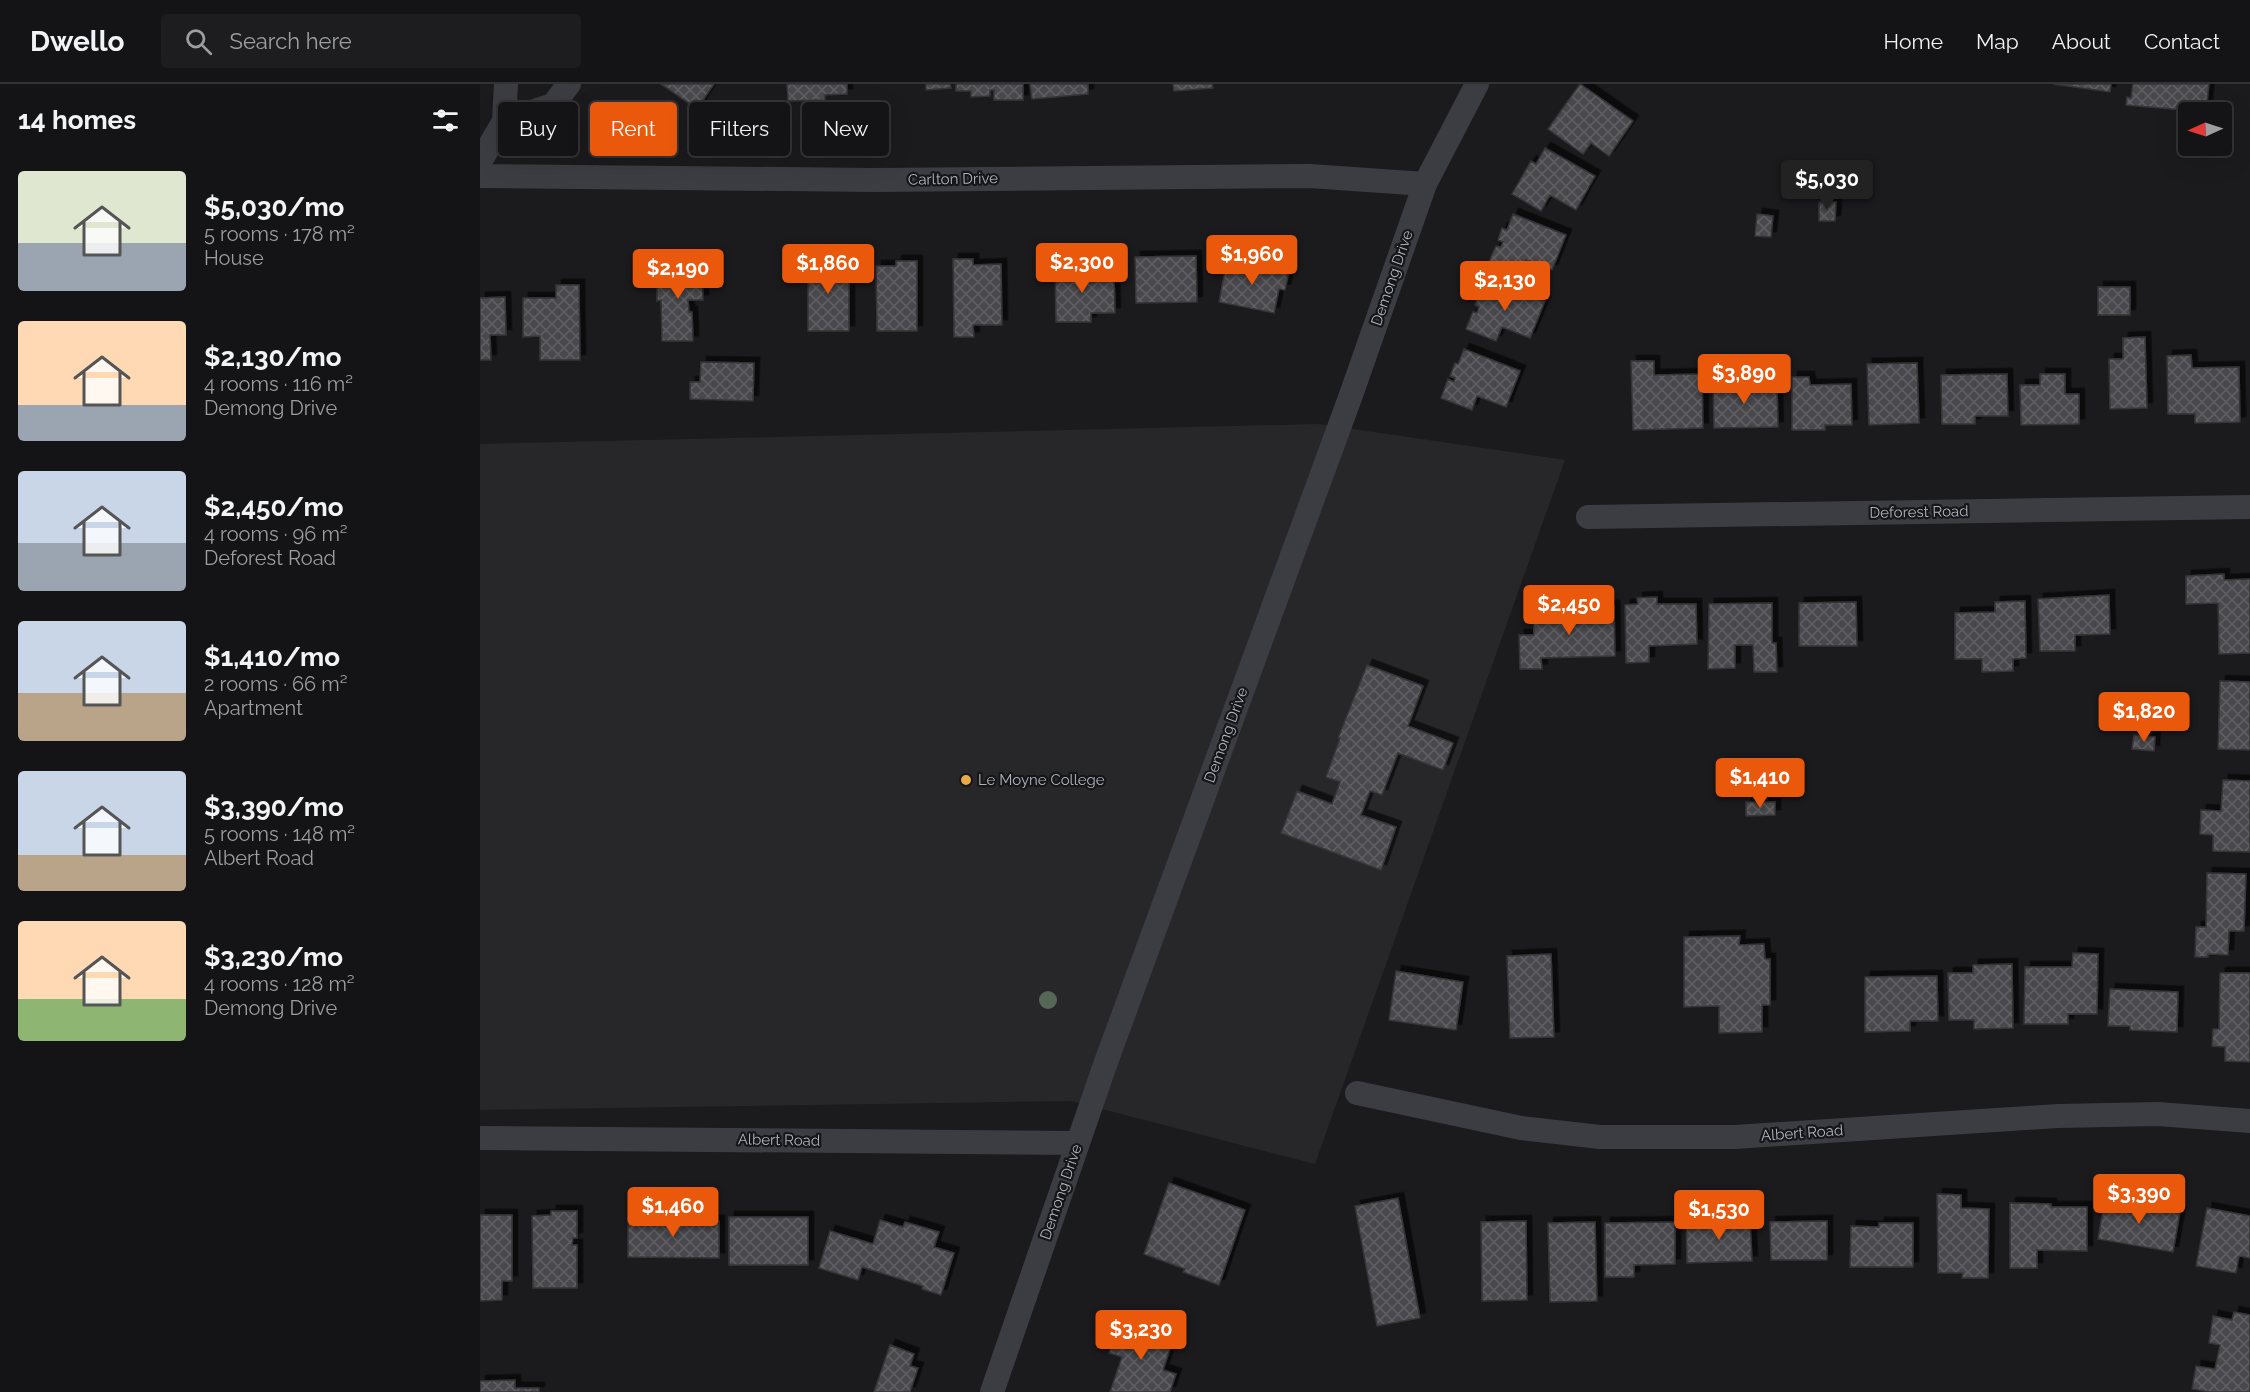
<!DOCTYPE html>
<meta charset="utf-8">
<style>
:root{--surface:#141416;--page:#1d1d1f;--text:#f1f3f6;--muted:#9d9ea1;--line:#333335;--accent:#ea580c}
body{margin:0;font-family:Raleway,sans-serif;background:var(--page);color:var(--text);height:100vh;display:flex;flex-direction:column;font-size:22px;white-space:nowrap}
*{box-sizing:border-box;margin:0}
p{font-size:20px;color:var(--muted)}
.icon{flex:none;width:33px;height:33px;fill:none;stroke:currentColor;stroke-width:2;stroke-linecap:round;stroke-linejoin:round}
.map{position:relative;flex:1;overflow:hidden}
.panel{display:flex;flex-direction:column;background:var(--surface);width:480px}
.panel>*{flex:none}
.guide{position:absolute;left:18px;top:18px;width:570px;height:54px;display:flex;gap:12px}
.needle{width:39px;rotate:267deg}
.fabs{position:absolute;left:1698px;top:18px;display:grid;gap:12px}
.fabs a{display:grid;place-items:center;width:54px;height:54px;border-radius:6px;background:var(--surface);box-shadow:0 6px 24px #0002,0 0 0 2px var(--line);font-size:30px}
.price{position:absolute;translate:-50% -51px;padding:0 14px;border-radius:6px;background:var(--accent);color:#fff;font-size:20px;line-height:39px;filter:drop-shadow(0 2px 3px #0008)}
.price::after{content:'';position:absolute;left:50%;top:36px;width:18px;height:14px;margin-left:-9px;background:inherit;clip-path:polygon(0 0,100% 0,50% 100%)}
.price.on{background:#222;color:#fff}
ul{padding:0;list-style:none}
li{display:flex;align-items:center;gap:18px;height:150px;padding:0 18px}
li span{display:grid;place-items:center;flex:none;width:168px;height:120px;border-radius:6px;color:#555}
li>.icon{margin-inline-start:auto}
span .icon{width:72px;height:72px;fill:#fffc;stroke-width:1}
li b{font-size:26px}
h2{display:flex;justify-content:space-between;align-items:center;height:72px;padding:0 18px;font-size:26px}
.pill{padding:0 21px;border-radius:6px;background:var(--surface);box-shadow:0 6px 24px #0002,0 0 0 2px var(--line);font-size:21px;line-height:54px}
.pill.on{background:var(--accent);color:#fff}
header{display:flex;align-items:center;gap:36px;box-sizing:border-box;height:84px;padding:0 30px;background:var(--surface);border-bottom:2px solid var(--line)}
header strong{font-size:28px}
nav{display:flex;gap:33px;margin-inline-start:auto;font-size:21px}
.search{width:420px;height:54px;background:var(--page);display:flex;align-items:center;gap:15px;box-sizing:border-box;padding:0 21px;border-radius:6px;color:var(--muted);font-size:22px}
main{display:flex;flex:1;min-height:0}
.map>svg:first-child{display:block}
.built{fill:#27272a}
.building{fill:url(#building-cross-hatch);stroke:#353539;stroke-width:1.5;filter:url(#shadow)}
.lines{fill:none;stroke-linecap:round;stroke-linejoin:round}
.minor{stroke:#3c3d42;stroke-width:24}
.tree{fill:#566757}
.poi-dot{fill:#eaa846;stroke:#161618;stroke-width:2}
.labels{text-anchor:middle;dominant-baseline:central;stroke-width:4.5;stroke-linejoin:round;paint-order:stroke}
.street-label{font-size:15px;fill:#aeb3bc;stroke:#161618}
.poi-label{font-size:15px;fill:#aeb3bc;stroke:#161618;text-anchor:start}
</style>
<header>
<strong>Dwello</strong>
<div class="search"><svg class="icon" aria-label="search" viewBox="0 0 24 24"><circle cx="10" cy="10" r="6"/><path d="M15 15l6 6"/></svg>Search here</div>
<nav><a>Home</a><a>Map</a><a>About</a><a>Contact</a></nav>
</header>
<main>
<section class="panel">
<h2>14 homes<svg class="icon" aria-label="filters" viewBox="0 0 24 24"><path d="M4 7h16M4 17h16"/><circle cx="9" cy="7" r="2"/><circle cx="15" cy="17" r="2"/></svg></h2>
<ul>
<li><span style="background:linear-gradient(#dfe7d0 60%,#9aa5b1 0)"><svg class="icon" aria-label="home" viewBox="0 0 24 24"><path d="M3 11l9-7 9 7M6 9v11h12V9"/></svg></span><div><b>$5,030/mo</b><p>5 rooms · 178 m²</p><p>House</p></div></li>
<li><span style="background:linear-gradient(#ffd9b3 70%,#9aa5b1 0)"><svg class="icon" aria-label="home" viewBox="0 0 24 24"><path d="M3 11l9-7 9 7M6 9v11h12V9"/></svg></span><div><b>$2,130/mo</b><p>4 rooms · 116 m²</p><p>Demong Drive</p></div></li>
<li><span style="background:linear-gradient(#c9d6e8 60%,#9aa5b1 0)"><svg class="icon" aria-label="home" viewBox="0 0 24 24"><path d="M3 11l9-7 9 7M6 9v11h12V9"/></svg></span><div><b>$2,450/mo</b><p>4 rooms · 96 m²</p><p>Deforest Road</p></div></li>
<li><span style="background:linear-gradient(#c9d6e8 60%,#b9a48a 0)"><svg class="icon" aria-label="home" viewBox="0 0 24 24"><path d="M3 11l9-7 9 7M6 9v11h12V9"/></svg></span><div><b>$1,410/mo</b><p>2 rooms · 66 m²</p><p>Apartment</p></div></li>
<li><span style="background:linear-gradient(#c9d6e8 70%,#b9a48a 0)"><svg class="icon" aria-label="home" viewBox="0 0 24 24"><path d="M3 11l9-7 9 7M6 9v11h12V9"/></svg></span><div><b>$3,390/mo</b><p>5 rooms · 148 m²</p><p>Albert Road</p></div></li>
<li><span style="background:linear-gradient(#ffd9b3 65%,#8fb573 0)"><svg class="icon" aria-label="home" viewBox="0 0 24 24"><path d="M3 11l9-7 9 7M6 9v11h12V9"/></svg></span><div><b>$3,230/mo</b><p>4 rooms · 128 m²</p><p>Demong Drive</p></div></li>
</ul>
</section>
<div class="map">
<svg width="1770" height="1308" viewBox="0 0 1770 1308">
<defs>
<pattern id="building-cross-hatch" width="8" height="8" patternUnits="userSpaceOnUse" patternTransform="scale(1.5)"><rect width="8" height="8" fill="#48494d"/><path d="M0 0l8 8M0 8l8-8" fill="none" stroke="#606165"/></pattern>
<filter id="shadow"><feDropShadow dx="5.5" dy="-5.5" stdDeviation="0" flood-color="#0009"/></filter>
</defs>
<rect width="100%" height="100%" fill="#1b1b1d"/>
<path class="built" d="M 839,340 L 1085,376 L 835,1080 L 591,1017 L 0,1026 L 0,360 Z"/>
<path class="building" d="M 181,0 L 234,0 L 217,25 Z
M 307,0 L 367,0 L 367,10 L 345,11 L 345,16 L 308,17 Z
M 446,0 L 470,0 L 471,4 L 446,6 Z
M 476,0 L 543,0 L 543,16 L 514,16 L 514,6 L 510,6 L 510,12 L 491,13 L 491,7 L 476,7 Z
M 550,0 L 608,0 L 608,10 L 552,15 Z
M 693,0 L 732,0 L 733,4 L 694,7 Z
M 1100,0 L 1153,37 L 1129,72 L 1111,59 L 1103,70 L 1068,45 Z
M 1573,0 L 1631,0 L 1630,8 Z
M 1653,0 L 1729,0 L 1726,28 L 1646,21 L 1647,13 L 1651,14 Z
M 1065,64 L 1115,92 L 1096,126 L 1070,111 L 1061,127 L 1032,110 L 1051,77 L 1056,80 Z
M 1339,118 L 1356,118 L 1355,137 L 1339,137 Z
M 1033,130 L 1086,151 L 1072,186 L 1046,176 L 1040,192 L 1008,180 L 1016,162 L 1021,163 L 1023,158 L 1018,156 L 1022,144 L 1027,146 Z
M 1277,130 L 1293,132 L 1291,153 L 1275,152 Z
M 716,172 L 717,218 L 656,219 L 655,173 Z
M 328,175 L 369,175 L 369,247 L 328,247 Z
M 473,175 L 493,175 L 493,181 L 521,180 L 522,241 L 493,241 L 494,253 L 474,253 Z
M 747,175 L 809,187 L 805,206 L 799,205 L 794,229 L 739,218 Z
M 416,177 L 437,177 L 437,247 L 397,247 L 396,182 L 416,182 Z
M 222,181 L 223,216 L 208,216 L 209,228 L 212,228 L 213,257 L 182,257 L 181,216 L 177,217 L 177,182 Z
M 575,181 L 606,181 L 606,186 L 621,186 L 621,192 L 634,192 L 635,229 L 611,229 L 611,238 L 576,238 Z
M 1010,195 L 1065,217 L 1050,254 L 1022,243 L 1016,257 L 986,245 L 993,228 L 997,229 L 999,223 L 995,221 L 999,210 L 1004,212 Z
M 76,201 L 99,201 L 100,276 L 60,276 L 60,252 L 43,253 L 43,214 L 76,214 Z
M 1618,203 L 1650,203 L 1650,231 L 1618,231 Z
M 25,213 L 26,251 L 10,251 L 11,276 L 0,276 L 0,214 Z
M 1665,253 L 1667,324 L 1630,325 L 1629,275 L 1643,275 L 1643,254 Z
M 984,265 L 1040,287 L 1026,323 L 997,312 L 992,326 L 961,314 L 968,295 L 974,298 L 975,294 L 970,292 L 975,279 L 978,280 Z
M 1711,271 L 1712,284 L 1759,283 L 1760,338 L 1715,339 L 1715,330 L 1688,330 L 1687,272 Z
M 1151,277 L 1174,277 L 1174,291 L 1222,290 L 1223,344 L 1153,346 Z
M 221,278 L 274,279 L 273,317 L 210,315 L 210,298 L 220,298 Z
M 1437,279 L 1439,339 L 1389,341 L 1387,280 Z
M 1527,290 L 1528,332 L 1495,332 L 1495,340 L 1462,340 L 1461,291 Z
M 1560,290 L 1585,290 L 1585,310 L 1599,310 L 1599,340 L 1541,341 L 1540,301 L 1560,301 Z
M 1233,292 L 1254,292 L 1254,303 L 1297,302 L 1298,343 L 1234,344 Z
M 1312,293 L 1329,293 L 1330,301 L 1371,300 L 1372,341 L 1345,341 L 1345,346 L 1312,346 Z
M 1744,490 L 1744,496 L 1770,495 L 1770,569 L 1739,570 L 1738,519 L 1706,520 L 1706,492 Z
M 1629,511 L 1630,550 L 1595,551 L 1595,567 L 1560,567 L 1558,515 Z
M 1177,513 L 1177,520 L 1216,520 L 1217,560 L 1169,562 L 1169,578 L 1146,579 L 1145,521 L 1158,520 L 1157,514 Z
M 1545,517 L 1546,574 L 1533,575 L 1533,587 L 1502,588 L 1502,575 L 1475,575 L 1475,529 L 1515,528 L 1515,518 Z
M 1376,518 L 1377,562 L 1319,562 L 1319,519 Z
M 1292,519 L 1292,559 L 1296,559 L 1297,588 L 1274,588 L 1273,561 L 1255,561 L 1255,584 L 1228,585 L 1229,520 Z
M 1134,522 L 1135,572 L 1061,574 L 1062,585 L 1040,585 L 1039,551 L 1054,551 L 1053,531 L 1095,530 L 1094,523 Z
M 887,581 L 943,602 L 928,642 L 973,659 L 963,686 L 918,669 L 902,711 L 890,707 L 881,731 L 916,743 L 901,786 L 801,749 L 817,707 L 852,720 L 860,698 L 846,693 L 860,654 L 858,654 Z
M 1740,597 L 1770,598 L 1770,666 L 1738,665 Z
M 1654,651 L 1675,653 L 1674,667 L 1652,665 Z
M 1743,696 L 1770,697 L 1770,768 L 1733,767 L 1733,751 L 1720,750 L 1721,726 L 1741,727 Z
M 1266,718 L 1295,718 L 1295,731 L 1266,732 Z
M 1727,789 L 1766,790 L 1764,847 L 1749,847 L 1748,871 L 1728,870 L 1728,873 L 1715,873 L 1716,843 L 1726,843 Z
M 1260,852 L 1259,861 L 1284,860 L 1285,875 L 1290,875 L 1290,921 L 1282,921 L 1282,948 L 1239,949 L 1239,922 L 1204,923 L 1204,853 Z
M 1593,869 L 1618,870 L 1617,930 L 1588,930 L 1588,940 L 1544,940 L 1545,883 L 1592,883 Z
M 1071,870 L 1074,953 L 1030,954 L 1027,872 Z
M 1532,880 L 1533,944 L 1494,945 L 1494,936 L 1469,936 L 1468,889 L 1493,889 L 1493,881 Z
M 916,887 L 983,898 L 976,946 L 909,936 Z
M 1740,889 L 1770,889 L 1770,978 L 1745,977 L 1745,963 L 1732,962 L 1733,945 L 1739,945 Z
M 1457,892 L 1458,937 L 1430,937 L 1430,947 L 1385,948 L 1385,893 Z
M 1630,905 L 1698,908 L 1697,948 L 1650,946 L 1650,942 L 1628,942 Z
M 689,1099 L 765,1126 L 739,1201 L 703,1188 L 705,1185 L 664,1170 Z
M 1457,1110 L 1481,1111 L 1481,1124 L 1509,1125 L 1508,1194 L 1482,1194 L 1483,1189 L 1458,1189 Z
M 918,1114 L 940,1234 L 897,1242 L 875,1122 Z
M 1625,1114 L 1700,1128 L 1693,1168 L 1618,1155 Z
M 1530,1119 L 1571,1120 L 1571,1123 L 1607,1123 L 1607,1167 L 1557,1166 L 1557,1184 L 1530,1184 Z
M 1727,1124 L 1770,1132 L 1770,1174 L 1759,1172 L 1756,1189 L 1716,1182 Z
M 71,1127 L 97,1127 L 97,1154 L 93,1154 L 92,1161 L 97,1161 L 97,1204 L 53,1204 L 52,1132 L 71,1131 Z
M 0,1131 L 32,1131 L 32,1197 L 22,1197 L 22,1216 L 0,1217 Z
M 148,1132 L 209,1133 L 210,1136 L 239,1137 L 239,1174 L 148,1173 Z
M 249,1133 L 328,1133 L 328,1181 L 249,1181 Z
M 1270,1135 L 1272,1177 L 1207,1179 L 1206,1136 Z
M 400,1136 L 423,1143 L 425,1138 L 459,1148 L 454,1163 L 474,1169 L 461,1211 L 442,1205 L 443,1202 L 382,1183 L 378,1196 L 339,1184 L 350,1147 L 393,1160 Z
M 1046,1137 L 1047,1216 L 1002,1217 L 1001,1138 Z
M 1347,1137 L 1347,1176 L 1291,1176 L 1290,1138 Z
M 1115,1138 L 1117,1217 L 1070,1218 L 1068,1139 Z
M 1195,1138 L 1195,1180 L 1154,1181 L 1154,1193 L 1125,1193 L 1125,1139 Z
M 1399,1139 L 1433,1139 L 1433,1183 L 1370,1183 L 1371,1142 L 1399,1143 Z
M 1754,1228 L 1770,1231 L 1770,1308 L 1730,1308 L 1712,1305 L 1716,1282 L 1735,1285 L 1740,1261 L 1729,1259 L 1733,1232 L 1752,1236 Z
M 640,1238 L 693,1256 L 683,1286 L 696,1290 L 690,1308 L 630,1308 L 642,1273 L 629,1269 Z
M 410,1261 L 434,1270 L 430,1282 L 438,1284 L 430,1308 L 394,1308 Z
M 35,1296 L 35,1304 L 59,1304 L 59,1308 L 0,1308 L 0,1297 Z"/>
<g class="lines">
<path class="minor" d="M 24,37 L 73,21 L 89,0
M 0,78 L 24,37 L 26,0
M 0,92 L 394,96 L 830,92 L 945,100
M 1108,433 L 1770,423
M 877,1009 L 1041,1044 L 1120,1053 L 1255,1053 L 1578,1032 L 1678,1030 L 1770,1037
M 0,1054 L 598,1059
M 512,1308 L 626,978 L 871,311 L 945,100 L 997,0"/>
</g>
<circle class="tree" cx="568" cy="916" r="9"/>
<circle class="poi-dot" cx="486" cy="696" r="6"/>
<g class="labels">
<g class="street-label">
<text transform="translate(473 95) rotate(-1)">Carlton Drive</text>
<text transform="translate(912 194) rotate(-71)">Demong Drive</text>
<text transform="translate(1439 428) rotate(-1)">Deforest Road</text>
<text transform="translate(746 651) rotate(-70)">Demong Drive</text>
<text transform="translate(1322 1049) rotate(-4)">Albert Road</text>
<text transform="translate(299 1056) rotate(1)">Albert Road</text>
<text transform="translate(581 1108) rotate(-71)">Demong Drive</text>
</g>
<g class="poi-label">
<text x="498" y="696">Le Moyne College</text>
</g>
</g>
</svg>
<div class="fabs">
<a><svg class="needle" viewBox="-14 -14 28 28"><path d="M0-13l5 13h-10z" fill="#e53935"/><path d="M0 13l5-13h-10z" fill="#9d9ea1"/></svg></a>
</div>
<b class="price on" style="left:1347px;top:127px">$5,030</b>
<b class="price" style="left:772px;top:202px">$1,960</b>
<b class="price" style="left:602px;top:210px">$2,300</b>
<b class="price" style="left:348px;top:211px">$1,860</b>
<b class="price" style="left:198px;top:216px">$2,190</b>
<b class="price" style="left:1025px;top:228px">$2,130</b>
<b class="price" style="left:1264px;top:321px">$3,890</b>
<b class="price" style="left:1089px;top:552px">$2,450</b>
<b class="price" style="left:1664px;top:659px">$1,820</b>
<b class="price" style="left:1280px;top:725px">$1,410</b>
<b class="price" style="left:1659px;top:1141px">$3,390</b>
<b class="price" style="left:193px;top:1154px">$1,460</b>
<b class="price" style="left:1239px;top:1157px">$1,530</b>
<b class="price" style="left:661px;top:1277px">$3,230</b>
<div class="guide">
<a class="pill">Buy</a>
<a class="pill on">Rent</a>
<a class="pill">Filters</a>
<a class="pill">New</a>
</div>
</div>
</main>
